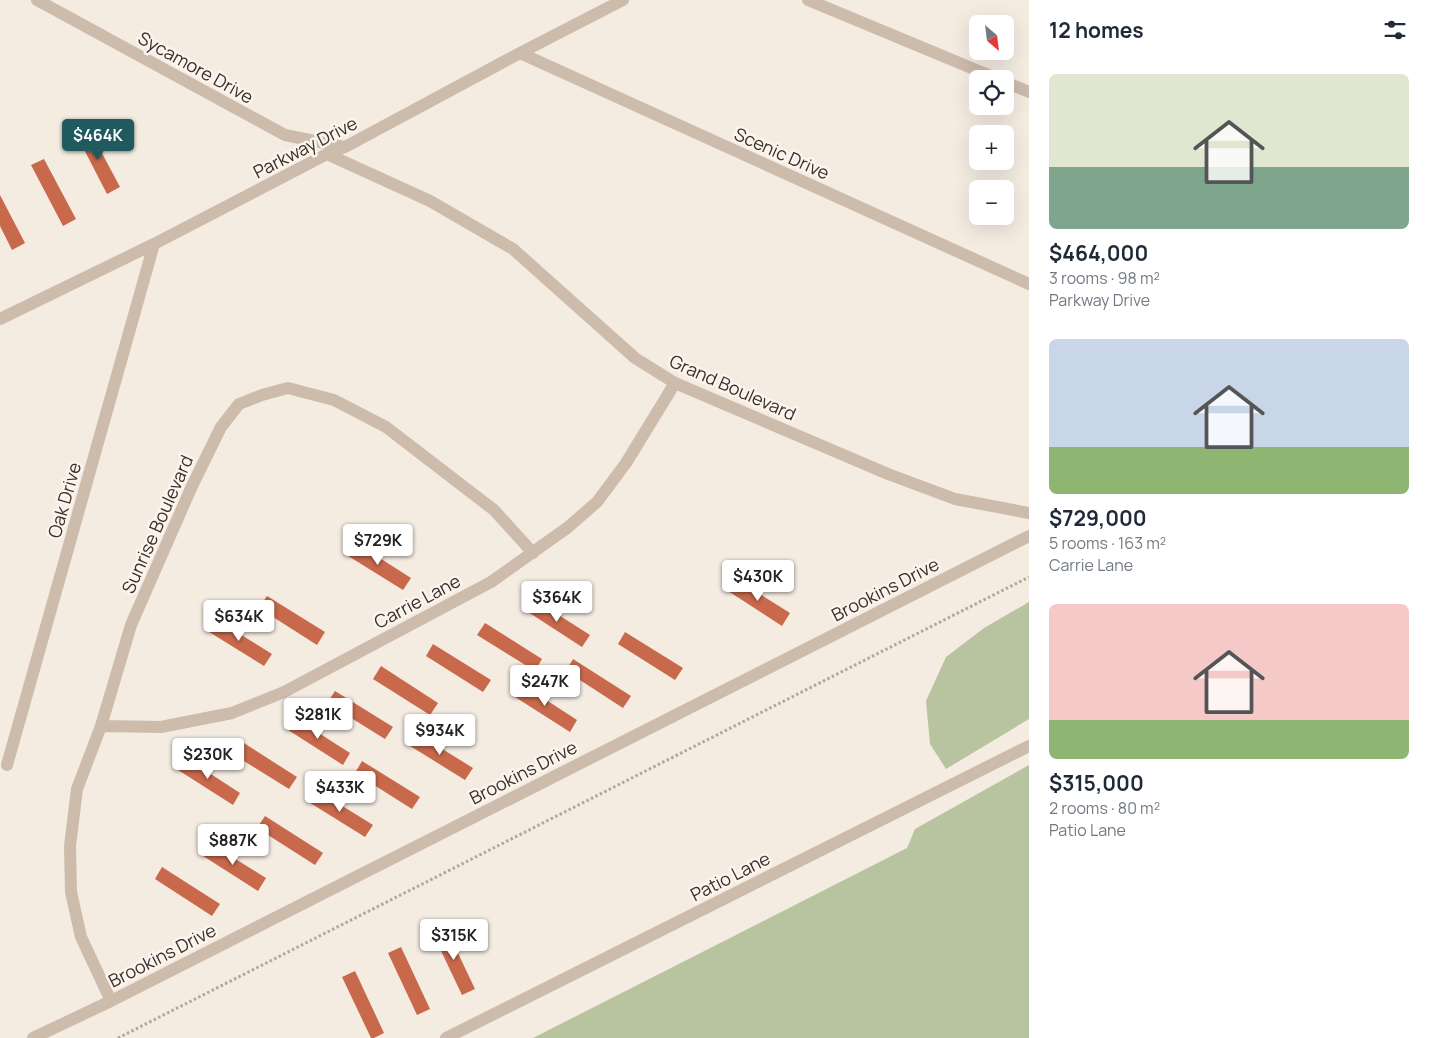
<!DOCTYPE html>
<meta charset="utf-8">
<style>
:root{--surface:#fff;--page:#f6f6f7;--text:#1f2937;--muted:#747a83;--accent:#1f5a5e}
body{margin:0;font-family:Manrope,sans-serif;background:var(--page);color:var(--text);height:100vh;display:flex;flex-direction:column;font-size:19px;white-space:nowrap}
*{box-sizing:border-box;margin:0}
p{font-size:16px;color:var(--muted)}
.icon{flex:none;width:28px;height:28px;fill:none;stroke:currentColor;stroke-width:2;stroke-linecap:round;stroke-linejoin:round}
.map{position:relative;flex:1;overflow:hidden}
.sheet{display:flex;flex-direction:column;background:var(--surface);width:400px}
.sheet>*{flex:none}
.needle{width:32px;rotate:152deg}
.buttons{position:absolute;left:969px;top:15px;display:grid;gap:10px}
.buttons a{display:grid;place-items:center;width:45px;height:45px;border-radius:8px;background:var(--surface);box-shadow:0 5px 20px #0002;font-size:25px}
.price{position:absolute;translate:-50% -42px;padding:0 11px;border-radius:5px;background:#fff;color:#222;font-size:16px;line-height:32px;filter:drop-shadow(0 1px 2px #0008)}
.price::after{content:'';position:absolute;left:50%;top:30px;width:15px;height:11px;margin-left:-8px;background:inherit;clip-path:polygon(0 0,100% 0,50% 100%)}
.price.active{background:var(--accent);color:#fff}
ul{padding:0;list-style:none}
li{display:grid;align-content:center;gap:10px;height:265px;padding:0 20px}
li span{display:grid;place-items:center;height:155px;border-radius:8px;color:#555}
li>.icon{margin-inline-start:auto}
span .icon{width:90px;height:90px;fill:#fffc;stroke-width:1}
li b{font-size:21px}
h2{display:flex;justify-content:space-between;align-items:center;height:60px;padding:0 20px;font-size:21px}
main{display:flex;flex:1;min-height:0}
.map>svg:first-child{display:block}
.green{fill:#b8c4a0}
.building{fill:#c8694b}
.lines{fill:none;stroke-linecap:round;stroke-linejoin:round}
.path{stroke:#b9a596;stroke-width:3;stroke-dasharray:2.5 2.5;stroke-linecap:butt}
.minor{stroke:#cdbbac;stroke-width:12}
.labels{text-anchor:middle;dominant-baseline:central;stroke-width:5;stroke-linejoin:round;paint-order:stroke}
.street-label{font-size:18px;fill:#3b302b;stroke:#fbf5ee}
</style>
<main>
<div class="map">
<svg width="1029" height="1038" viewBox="0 0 1029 1038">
<rect width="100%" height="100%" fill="#f4ebe1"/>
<path class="green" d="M 1029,602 L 1029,719 L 946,769 L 930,744 L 926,701 L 946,657 L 984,628 Z
M 1029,765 L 1029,1038 L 533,1038 L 907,848 L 915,829 Z"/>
<path class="building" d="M 88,127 L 120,187 L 107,194 L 76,134 Z
M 44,159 L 76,219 L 63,226 L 31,165 Z
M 0,195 L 25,243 L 12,250 L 0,226 Z
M 353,541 L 411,578 L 403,590 L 345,554 Z
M 732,577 L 790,613 L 782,626 L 725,589 Z
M 267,596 L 325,632 L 317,645 L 259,608 Z
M 532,598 L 590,635 L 582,647 L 525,610 Z
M 214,618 L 272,654 L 264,666 L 206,630 Z
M 485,623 L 542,659 L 535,671 L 477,635 Z
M 625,632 L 683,668 L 675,680 L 618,644 Z
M 433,644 L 491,680 L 483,692 L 426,656 Z
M 573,659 L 631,696 L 623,708 L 566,671 Z
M 381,666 L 438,703 L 430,715 L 373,679 Z
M 520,683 L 577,720 L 570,732 L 512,695 Z
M 335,691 L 393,727 L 385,739 L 327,703 Z
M 292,716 L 350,753 L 343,765 L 285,728 Z
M 415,732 L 473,768 L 465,780 L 407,744 Z
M 239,740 L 297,777 L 289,789 L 231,753 Z
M 183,756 L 240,793 L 233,805 L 175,768 Z
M 362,761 L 420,797 L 412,809 L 355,773 Z
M 315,789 L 373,825 L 365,837 L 307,801 Z
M 265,816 L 323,853 L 315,865 L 257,828 Z
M 208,842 L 266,878 L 258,891 L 200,854 Z
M 162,867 L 220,904 L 212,916 L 155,879 Z
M 446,928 L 475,989 L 462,995 L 433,934 Z
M 401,947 L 430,1009 L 417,1015 L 388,953 Z
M 355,971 L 384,1033 L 374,1038 L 371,1038 L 342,977 Z"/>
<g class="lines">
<path class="path" d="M 118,1038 L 1029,577"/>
<path class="minor" d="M 37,0 L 285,135 L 344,147
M 808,0 L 998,79
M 520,53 L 1029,284
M 1005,82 L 1029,92
M 327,154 L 430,201 L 513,249 L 635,358 L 675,383 L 888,474 L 955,499 L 1029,513
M 0,319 L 154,244 L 327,154 L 345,147 L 520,53 L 623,0
M 101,726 L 161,727 L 232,713 L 284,692 L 491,582 L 567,528 L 597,502 L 626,463 L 675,383
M 7,765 L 154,244
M 111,1001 L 81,937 L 71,892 L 70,846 L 77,789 L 101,726 L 131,625 L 192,486 L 221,427 L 239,404 L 262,395 L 288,388 L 334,400 L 386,427 L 494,510 L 533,553
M 33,1038 L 111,1001 L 1029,536
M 446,1038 L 1029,746"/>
</g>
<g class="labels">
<g class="street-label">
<text transform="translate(196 67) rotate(29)">Sycamore Drive</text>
<text transform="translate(305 147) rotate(-27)">Parkway Drive</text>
<text transform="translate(782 153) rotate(24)">Scenic Drive</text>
<text transform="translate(733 387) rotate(24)">Grand Boulevard</text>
<text transform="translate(64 500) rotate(-74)">Oak Drive</text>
<text transform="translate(157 524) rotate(-66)">Sunrise Boulevard</text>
<text transform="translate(885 589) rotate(-27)">Brookins Drive</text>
<text transform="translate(417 601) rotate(-28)">Carrie Lane</text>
<text transform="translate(523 772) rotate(-27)">Brookins Drive</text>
<text transform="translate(730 876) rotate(-27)">Patio Lane</text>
<text transform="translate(162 955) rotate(-27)">Brookins Drive</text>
</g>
</g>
</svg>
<div class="buttons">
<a><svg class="needle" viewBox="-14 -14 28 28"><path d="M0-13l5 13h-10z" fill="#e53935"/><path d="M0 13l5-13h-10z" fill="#747a83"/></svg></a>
<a><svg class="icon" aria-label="locate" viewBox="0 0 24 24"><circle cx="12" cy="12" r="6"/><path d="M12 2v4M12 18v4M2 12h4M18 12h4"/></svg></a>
<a>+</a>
<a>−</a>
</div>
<b class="price active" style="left:98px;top:161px">$464K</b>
<b class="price" style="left:378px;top:566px">$729K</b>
<b class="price" style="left:758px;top:602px">$430K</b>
<b class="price" style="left:557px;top:623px">$364K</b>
<b class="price" style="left:239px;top:642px">$634K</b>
<b class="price" style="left:545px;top:707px">$247K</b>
<b class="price" style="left:318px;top:740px">$281K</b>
<b class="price" style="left:440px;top:756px">$934K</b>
<b class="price" style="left:208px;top:780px">$230K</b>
<b class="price" style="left:340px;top:813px">$433K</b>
<b class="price" style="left:233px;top:866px">$887K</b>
<b class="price" style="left:454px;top:961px">$315K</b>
</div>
<section class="sheet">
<h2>12 homes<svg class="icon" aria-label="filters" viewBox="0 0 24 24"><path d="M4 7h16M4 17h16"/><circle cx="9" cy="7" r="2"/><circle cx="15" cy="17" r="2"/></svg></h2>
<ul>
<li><span style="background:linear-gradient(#dfe7d0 60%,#7fa58c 0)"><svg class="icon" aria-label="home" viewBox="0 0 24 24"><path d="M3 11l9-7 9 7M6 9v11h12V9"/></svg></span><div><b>$464,000</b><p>3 rooms · 98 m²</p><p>Parkway Drive</p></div></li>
<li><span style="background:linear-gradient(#c9d6e8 70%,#8fb573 0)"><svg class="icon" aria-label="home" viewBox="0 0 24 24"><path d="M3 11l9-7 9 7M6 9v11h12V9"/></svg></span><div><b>$729,000</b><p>5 rooms · 163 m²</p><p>Carrie Lane</p></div></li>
<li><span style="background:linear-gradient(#f6c9c9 75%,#8fb573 0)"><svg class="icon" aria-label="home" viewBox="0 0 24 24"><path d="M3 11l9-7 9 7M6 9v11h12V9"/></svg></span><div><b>$315,000</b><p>2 rooms · 80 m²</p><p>Patio Lane</p></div></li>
</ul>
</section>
</main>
